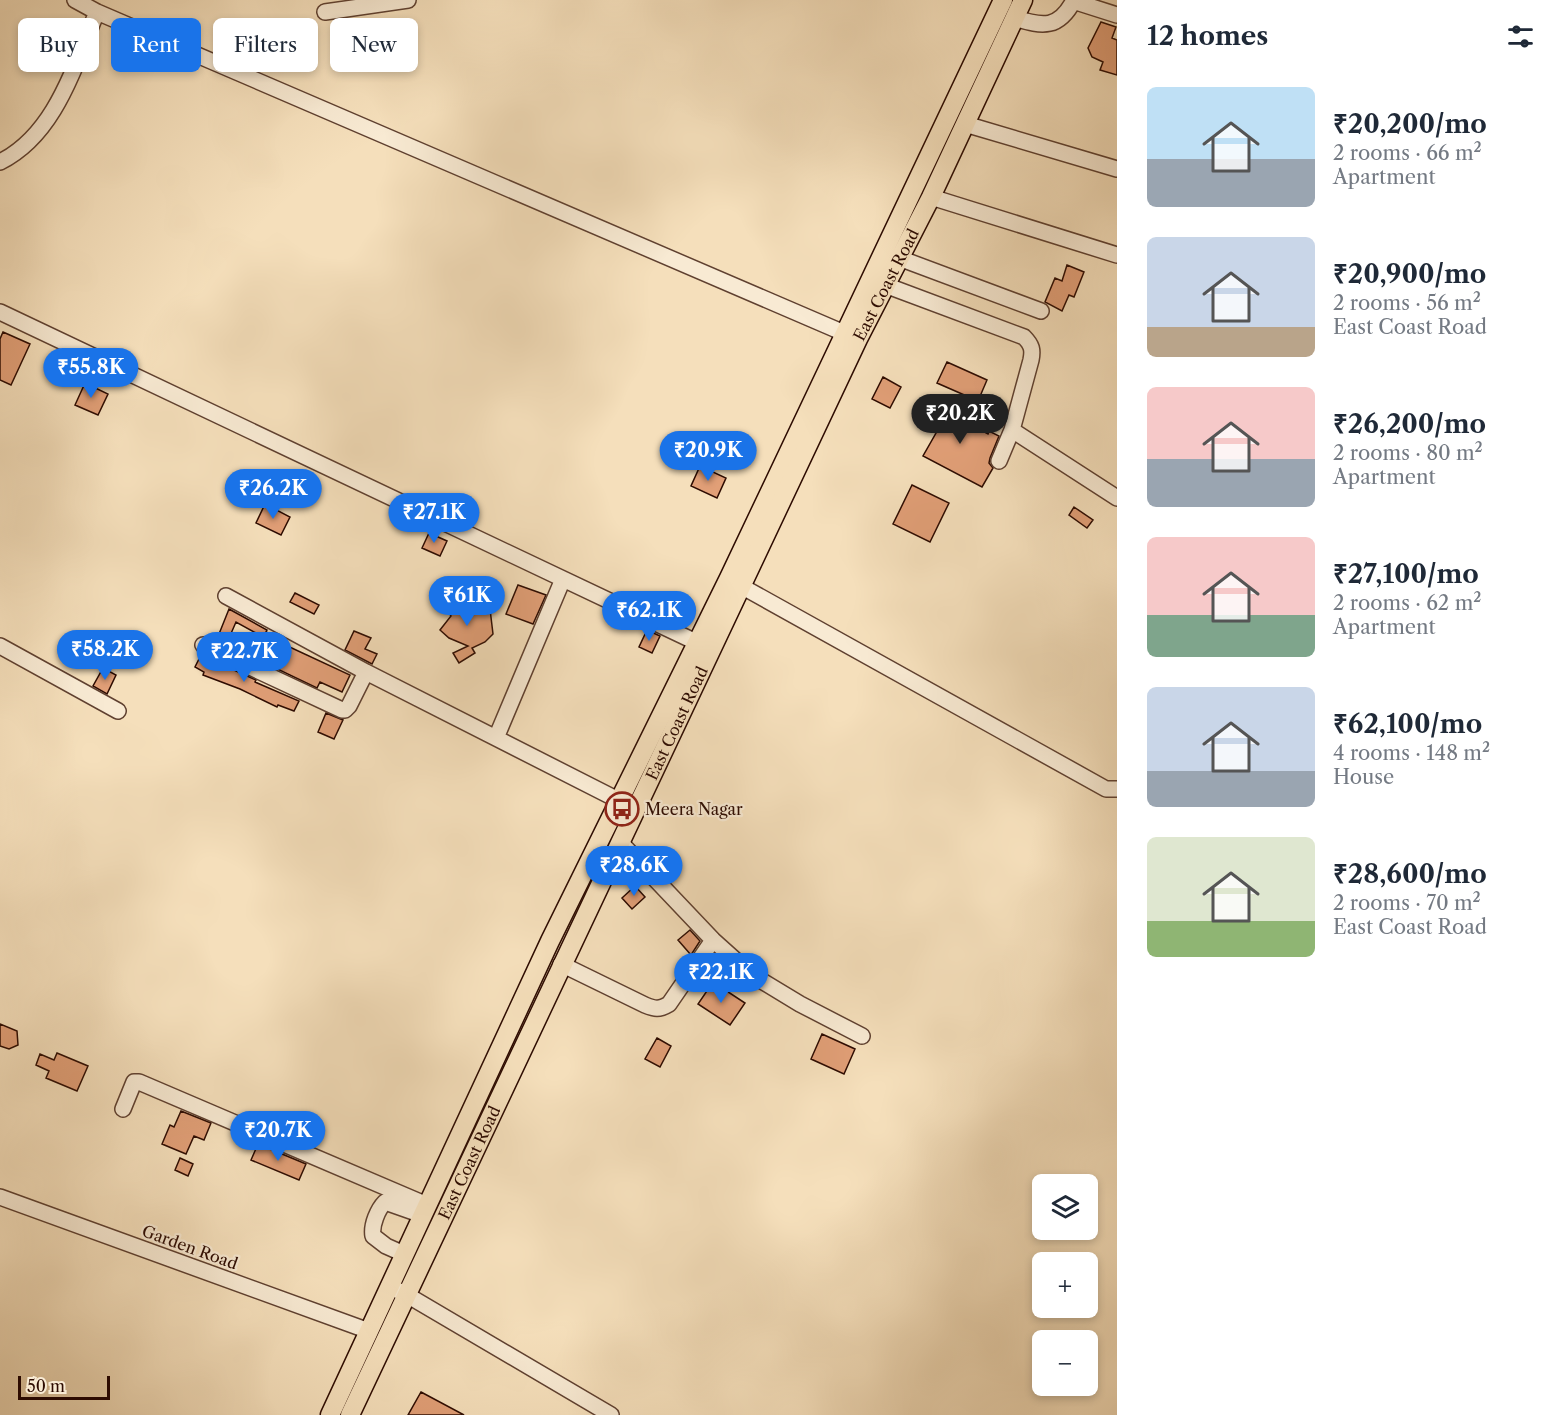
<!DOCTYPE html>
<meta charset="utf-8">
<style>
:root{--surface:#fff;--page:#f6f6f7;--text:#1f2937;--muted:#747a83;--accent:#1a73e8}
body{margin:0;font-family:"Libre Caslon Text",serif;background:var(--page);color:var(--text);height:100vh;display:flex;flex-direction:column;font-size:22px;white-space:nowrap}
*{box-sizing:border-box;margin:0}
p{font-size:20px;color:var(--muted)}
.icon{flex:none;width:33px;height:33px;fill:none;stroke:currentColor;stroke-width:2;stroke-linecap:round;stroke-linejoin:round}
.map{position:relative;flex:1;overflow:hidden}
.sheet{display:flex;flex-direction:column;background:var(--surface);width:450px}
.sheet>*{flex:none}
.guide{position:absolute;left:18px;top:18px;width:570px;height:54px;display:flex;gap:12px}
.tools{position:absolute;left:1032px;top:1174px;display:grid;gap:12px}
.tools a{display:grid;place-items:center;width:66px;height:66px;border-radius:9px;background:var(--surface);box-shadow:0 3px 9px #0003;font-size:30px}
.scale{position:absolute;left:18px;bottom:15px;width:92px;box-sizing:border-box;padding-left:6px;border:3px solid #2d0b01;border-top:0;font-size:16px;line-height:21px;white-space:nowrap;color:#2d0b01;-webkit-text-stroke:4px #f8ead3;paint-order:stroke}
.price{position:absolute;translate:-50% -51px;padding:0 14px;border-radius:21px;background:var(--accent);color:#fff;font-size:20px;line-height:39px;filter:drop-shadow(0 2px 3px #0008)}
.price::after{content:'';position:absolute;left:50%;top:36px;width:18px;height:14px;margin-left:-9px;background:inherit;clip-path:polygon(0 0,100% 0,50% 100%)}
.price.current{background:#222;color:#fff}
ul{padding:0;list-style:none}
li{display:flex;align-items:center;gap:18px;height:150px;padding:0 30px}
li span{display:grid;place-items:center;flex:none;width:168px;height:120px;border-radius:9px;color:#555}
li>.icon{margin-inline-start:auto}
span .icon{width:72px;height:72px;fill:#fffc;stroke-width:1}
li b{font-size:26px}
h2{display:flex;justify-content:space-between;align-items:center;height:72px;padding:0 30px;font-size:26px}
.chip{padding:0 21px;border-radius:9px;background:var(--surface);box-shadow:0 3px 9px #0003;font-size:21px;line-height:54px}
.chip.current{background:var(--accent);color:#fff}
main{display:flex;flex:1;min-height:0}
.map>svg:first-child{display:block}
.building{fill:#e19f77;stroke:#2d0b01;stroke-width:1.5}
.lines{fill:none;stroke-linecap:round;stroke-linejoin:round}
.minor-casing{stroke:#5f4030;stroke-width:18}
.major-casing{stroke:#2d0b01;stroke-width:21}
.minor{stroke:#f8ead3;stroke-width:15}
.major{stroke:#f5dfbb;stroke-width:18}
.labels{text-anchor:middle;dominant-baseline:central;stroke-width:4.5;stroke-linejoin:round;paint-order:stroke}
.street-label{font-size:16px;fill:#2d0b01;stroke:#f8ead3}
.poi-label{font-size:16px;fill:#2d0b01;stroke:#f8ead3;text-anchor:start}
</style>
<main>
<div class="map">
<svg width="1117" height="1415" viewBox="0 0 1117 1415">
<rect width="100%" height="100%" fill="#f5dfbb"/>
<filter id="stains"><feTurbulence type="fractalNoise" baseFrequency=".00333" numOctaves="4"/><feColorMatrix values="0 0 0 0 .2 0 0 0 0 .09 0 0 0 0 .02 0 0 0 .5 -.17"/></filter>
<radialGradient id="worn" r=".72"><stop offset=".6" stop-color="#630" stop-opacity="0"/><stop offset="1" stop-color="#630" stop-opacity=".3"/></radialGradient>
<path class="building" d="M 1101,22 L 1116,27 L 1112,38 L 1117,40 L 1117,75 L 1100,70 L 1103,62 L 1092,57 L 1088,48 Z
M 1067,265 L 1084,272 L 1074,297 L 1069,295 L 1062,311 L 1045,302 L 1055,278 L 1062,281 Z
M 3,332 L 30,344 L 11,385 L 0,380 L 0,339 Z
M 947,362 L 987,380 L 978,401 L 937,383 Z
M 883,377 L 901,387 L 890,408 L 872,399 Z
M 85,383 L 108,394 L 98,415 L 75,405 Z
M 933,403 L 972,423 L 971,425 L 988,434 L 989,431 L 999,436 L 990,458 L 989,463 L 993,468 L 982,487 L 923,456 L 936,433 L 922,425 Z
M 700,466 L 726,478 L 717,498 L 691,486 Z
M 912,485 L 949,503 L 930,542 L 893,524 Z
M 265,504 L 290,517 L 281,535 L 256,523 Z
M 1074,507 L 1093,520 L 1087,528 L 1069,515 Z
M 429,533 L 447,541 L 440,556 L 422,548 Z
M 518,585 L 546,595 L 533,624 L 506,614 Z
M 295,593 L 319,605 L 314,614 L 290,602 Z
M 459,595 L 471,615 L 490,609 L 493,634 L 485,642 L 472,648 L 475,653 L 459,663 L 453,653 L 468,646 L 449,638 L 440,630 L 451,616 L 444,604 Z
M 229,609 L 267,630 L 266,632 L 282,639 L 278,649 L 253,638 L 256,633 L 236,622 L 226,645 L 214,639 L 217,639 Z
M 647,630 L 660,636 L 652,653 L 639,647 Z
M 354,631 L 371,638 L 365,649 L 377,654 L 372,664 L 345,650 Z
M 281,643 L 350,675 L 342,692 L 320,682 L 317,688 L 271,666 Z
M 201,655 L 256,680 L 255,682 L 299,701 L 294,711 L 278,705 L 277,707 L 240,689 L 203,675 L 204,672 L 195,667 Z
M 103,668 L 116,675 L 107,694 L 93,686 Z
M 326,713 L 343,720 L 334,739 L 318,732 Z
M 635,886 L 645,897 L 632,909 L 622,898 Z
M 690,930 L 700,941 L 691,955 L 678,940 Z
M 713,982 L 745,1003 L 730,1025 L 698,1004 Z
M 0,1024 L 17,1031 L 18,1045 L 9,1049 L 0,1046 Z
M 822,1034 L 855,1049 L 844,1074 L 811,1059 Z
M 657,1038 L 671,1046 L 660,1067 L 645,1059 Z
M 57,1053 L 88,1066 L 77,1091 L 46,1078 L 49,1071 L 36,1065 L 40,1054 L 54,1060 Z
M 181,1111 L 211,1123 L 204,1140 L 194,1136 L 186,1154 L 162,1144 L 170,1125 L 174,1127 Z
M 258,1144 L 306,1164 L 299,1180 L 251,1160 Z
M 180,1158 L 193,1164 L 188,1176 L 175,1170 Z
M 421,1392 L 464,1415 L 408,1415 Z"/>
<g class="lines">
<g class="minor-casing">
<path id="minor" d="M 75,0 L 97,12 L 844,333
M 1073,1 L 1117,15
M 325,12 L 408,0
M 1015,18 C 1043,27 1059,29 1074,0
M 965,124 L 1117,169
M 0,162 C 56,134 74,66 97,12
M 931,197 L 1117,255
M 899,258 L 1041,311
M 885,285 L 1024,337 C 1032,345 1033,350 1031,360 L 1012,430 L 999,461
M 0,312 L 698,643
M 1012,430 L 1117,498
M 741,586 L 1106,789 L 1117,789
M 226,596 L 366,672 L 620,801
M 203,645 L 342,710 L 345,710 L 349,706 L 366,672
M 0,646 L 118,711
M 496,738 L 563,579
M 620,842 L 713,940 L 752,975 L 800,1004 L 862,1036
M 561,964 L 645,1005 C 655,1009 659,1010 669,1004 L 713,940
M 123,1109 L 134,1082 L 139,1082 L 427,1205
M 0,1197 L 369,1331
M 404,1254 L 386,1246 L 373,1236 C 371,1225 378,1209 385,1202 L 422,1215
M 389,1286 L 407,1295 L 611,1415"/>
</g>
<g class="major-casing">
<g id="major">
<path d="M 330,1415 L 550,941 L 729,578 L 1003,0"/>
<path id="s1" d="M 350,1415 L 858,339 L 931,197 L 1023,0"/>
</g>
</g>
<use href="#minor" class="minor"/>
<use href="#major" class="major"/>
</g>
<defs>
<g id="bus-ring" transform="scale(1.725)"><circle r="9.5" fill="#f8ead3" stroke="#8f2418" stroke-width="1.5"/><path d="M-5-6H5V4H4V6H2V4H-2V6H-4V4H-5ZM-3.5-4V0h7V-4ZM-3.5 1.2v1.5H-2V1.2ZM2 1.2v1.5H3.5V1.2Z" fill="#8f2418"/></g>
</defs>
<g fill-rule="evenodd">
<use href="#bus-ring" x="622" y="809"/>
</g>
<g class="labels">
<g class="street-label">
<text stroke="none"><textPath href="#s1" startOffset="1251">East Coast Road</textPath></text>
<text stroke="none"><textPath href="#s1" startOffset="765">East Coast Road</textPath></text>
<text stroke="none"><textPath href="#s1" startOffset="279">East Coast Road</textPath></text>
<text transform="translate(190 1247) rotate(20)">Garden Road</text>
</g>
<g class="poi-label">
<text x="645" y="809">Meera Nagar</text>
</g>
</g>
<rect width="100%" height="100%" filter="url(#stains)"/>
<rect width="100%" height="100%" fill="url(#worn)"/>
</svg>
<div class="tools">
<a><svg class="icon" aria-label="layers" viewBox="0 0 24 24"><path d="M12 4l9 5-9 5-9-5zM3 14l9 5 9-5"/></svg></a>
<a>+</a>
<a>−</a>
</div>
<div class="scale">50 m</div>
<b class="price" style="left:91px;top:399px">₹55.8K</b>
<b class="price current" style="left:960px;top:445px">₹20.2K</b>
<b class="price" style="left:708px;top:482px">₹20.9K</b>
<b class="price" style="left:273px;top:520px">₹26.2K</b>
<b class="price" style="left:434px;top:544px">₹27.1K</b>
<b class="price" style="left:467px;top:627px">₹61K</b>
<b class="price" style="left:649px;top:642px">₹62.1K</b>
<b class="price" style="left:105px;top:681px">₹58.2K</b>
<b class="price" style="left:244px;top:683px">₹22.7K</b>
<b class="price" style="left:634px;top:897px">₹28.6K</b>
<b class="price" style="left:721px;top:1004px">₹22.1K</b>
<b class="price" style="left:278px;top:1162px">₹20.7K</b>
<div class="guide">
<a class="chip">Buy</a>
<a class="chip current">Rent</a>
<a class="chip">Filters</a>
<a class="chip">New</a>
</div>
</div>
<section class="sheet">
<h2>12 homes<svg class="icon" aria-label="filters" viewBox="0 0 24 24"><path d="M4 7h16M4 17h16"/><circle cx="9" cy="7" r="2"/><circle cx="15" cy="17" r="2"/></svg></h2>
<ul>
<li><span style="background:linear-gradient(#bfe0f5 60%,#9aa5b1 0)"><svg class="icon" aria-label="home" viewBox="0 0 24 24"><path d="M3 11l9-7 9 7M6 9v11h12V9"/></svg></span><div><b>₹20,200/mo</b><p>2 rooms · 66 m²</p><p>Apartment</p></div></li>
<li><span style="background:linear-gradient(#c9d6e8 75%,#b9a48a 0)"><svg class="icon" aria-label="home" viewBox="0 0 24 24"><path d="M3 11l9-7 9 7M6 9v11h12V9"/></svg></span><div><b>₹20,900/mo</b><p>2 rooms · 56 m²</p><p>East Coast Road</p></div></li>
<li><span style="background:linear-gradient(#f6c9c9 60%,#9aa5b1 0)"><svg class="icon" aria-label="home" viewBox="0 0 24 24"><path d="M3 11l9-7 9 7M6 9v11h12V9"/></svg></span><div><b>₹26,200/mo</b><p>2 rooms · 80 m²</p><p>Apartment</p></div></li>
<li><span style="background:linear-gradient(#f6c9c9 65%,#7fa58c 0)"><svg class="icon" aria-label="home" viewBox="0 0 24 24"><path d="M3 11l9-7 9 7M6 9v11h12V9"/></svg></span><div><b>₹27,100/mo</b><p>2 rooms · 62 m²</p><p>Apartment</p></div></li>
<li><span style="background:linear-gradient(#c9d6e8 70%,#9aa5b1 0)"><svg class="icon" aria-label="home" viewBox="0 0 24 24"><path d="M3 11l9-7 9 7M6 9v11h12V9"/></svg></span><div><b>₹62,100/mo</b><p>4 rooms · 148 m²</p><p>House</p></div></li>
<li><span style="background:linear-gradient(#dfe7d0 70%,#8fb573 0)"><svg class="icon" aria-label="home" viewBox="0 0 24 24"><path d="M3 11l9-7 9 7M6 9v11h12V9"/></svg></span><div><b>₹28,600/mo</b><p>2 rooms · 70 m²</p><p>East Coast Road</p></div></li>
</ul>
</section>
</main>
